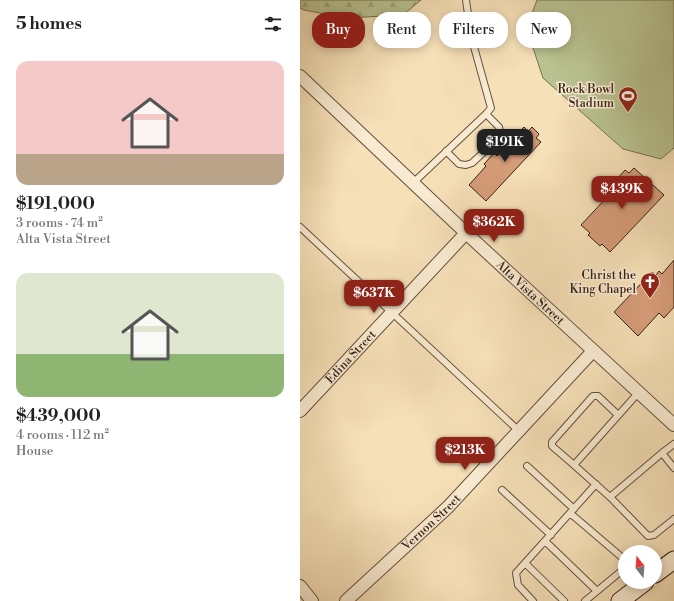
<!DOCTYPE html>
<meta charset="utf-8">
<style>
:root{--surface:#fff;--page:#f2f2f2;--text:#222;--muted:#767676;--accent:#8f2418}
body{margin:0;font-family:"Libre Bodoni",serif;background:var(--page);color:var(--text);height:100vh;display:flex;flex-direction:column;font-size:15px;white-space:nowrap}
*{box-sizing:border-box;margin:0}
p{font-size:13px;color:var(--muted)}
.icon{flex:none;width:22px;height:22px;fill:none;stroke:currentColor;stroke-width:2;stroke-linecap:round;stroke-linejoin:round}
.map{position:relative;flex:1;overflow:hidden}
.panel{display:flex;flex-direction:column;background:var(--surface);width:300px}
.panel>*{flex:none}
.hud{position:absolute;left:12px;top:12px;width:302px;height:36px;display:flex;gap:8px}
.needle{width:26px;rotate:343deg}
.buttons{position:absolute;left:318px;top:545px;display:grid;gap:8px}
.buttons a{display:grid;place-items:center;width:44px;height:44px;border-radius:50%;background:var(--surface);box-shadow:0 2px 10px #0003;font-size:20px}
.price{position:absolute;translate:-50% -34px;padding:0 9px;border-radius:8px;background:var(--accent);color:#fff;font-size:13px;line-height:26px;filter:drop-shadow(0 1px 2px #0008)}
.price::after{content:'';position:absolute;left:50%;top:24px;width:12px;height:9px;margin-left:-6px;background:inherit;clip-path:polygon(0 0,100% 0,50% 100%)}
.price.current{background:#222;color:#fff}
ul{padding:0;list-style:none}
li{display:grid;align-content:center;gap:8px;height:212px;padding:0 16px}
li span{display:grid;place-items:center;height:124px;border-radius:12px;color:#555}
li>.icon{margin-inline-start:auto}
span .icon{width:72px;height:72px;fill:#fffc;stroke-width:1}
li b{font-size:17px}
h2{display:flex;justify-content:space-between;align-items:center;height:48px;padding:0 16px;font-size:17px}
.tag{padding:0 14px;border-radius:16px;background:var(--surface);box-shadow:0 2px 10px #0003;font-size:14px;line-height:36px}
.tag.current{background:var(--accent);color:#fff}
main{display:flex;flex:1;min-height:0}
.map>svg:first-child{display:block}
.grass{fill:#b9c391;stroke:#777254}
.forest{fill:url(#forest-firs);stroke:#777254}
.building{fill:#d59c78;stroke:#352018}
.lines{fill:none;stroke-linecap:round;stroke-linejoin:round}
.lane-casing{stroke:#655040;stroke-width:8}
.street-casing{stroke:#655040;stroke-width:14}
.secondary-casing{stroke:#352018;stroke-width:19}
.lane{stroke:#f9ebd1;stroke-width:6}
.street{stroke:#f9ebd1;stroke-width:12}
.secondary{stroke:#f9ebd1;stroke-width:17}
.labels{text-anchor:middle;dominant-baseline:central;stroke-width:3;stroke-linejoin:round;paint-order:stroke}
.poi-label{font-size:12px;fill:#352018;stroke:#f9ebd1;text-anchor:end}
.street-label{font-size:12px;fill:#352018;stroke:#f9ebd1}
</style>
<main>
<section class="panel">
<h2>5 homes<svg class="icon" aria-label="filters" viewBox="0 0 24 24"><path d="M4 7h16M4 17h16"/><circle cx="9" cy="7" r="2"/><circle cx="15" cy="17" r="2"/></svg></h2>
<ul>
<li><span style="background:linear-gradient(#f6c9c9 75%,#b9a48a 0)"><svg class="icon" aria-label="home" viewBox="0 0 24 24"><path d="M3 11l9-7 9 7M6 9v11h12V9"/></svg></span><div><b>$191,000</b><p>3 rooms · 74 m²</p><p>Alta Vista Street</p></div></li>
<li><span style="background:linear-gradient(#dfe7d0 65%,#8fb573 0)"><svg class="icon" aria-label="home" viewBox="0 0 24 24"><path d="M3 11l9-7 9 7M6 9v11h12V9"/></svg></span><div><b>$439,000</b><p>4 rooms · 112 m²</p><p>House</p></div></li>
</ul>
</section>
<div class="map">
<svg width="374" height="601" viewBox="0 0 374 601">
<defs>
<pattern id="forest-firs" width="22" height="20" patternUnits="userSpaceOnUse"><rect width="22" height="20" fill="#b9c391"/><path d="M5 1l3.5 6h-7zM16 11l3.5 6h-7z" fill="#a0a77c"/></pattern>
</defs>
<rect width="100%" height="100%" fill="#f6e0b8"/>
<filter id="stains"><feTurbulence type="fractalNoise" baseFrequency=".005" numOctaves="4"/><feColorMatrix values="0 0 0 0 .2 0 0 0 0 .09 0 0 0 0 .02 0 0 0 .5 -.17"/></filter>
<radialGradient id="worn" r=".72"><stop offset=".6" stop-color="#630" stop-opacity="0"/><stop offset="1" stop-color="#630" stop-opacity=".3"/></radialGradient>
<path class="grass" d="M 237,0 L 374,0 L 374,148 L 361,159 L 323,149 L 243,78 L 232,45 L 231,16 Z"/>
<path class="forest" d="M 0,0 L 121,0 L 103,15 L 47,18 L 4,10 L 0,8 Z"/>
<path class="building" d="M 224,127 L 228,132 L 232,127 L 239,134 L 236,138 L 241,142 L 186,201 L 169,185 L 186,166 L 184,164 L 194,153 L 197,156 Z
M 334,168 L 364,195 L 310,252 L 302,244 L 300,246 L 288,235 L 290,233 L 281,225 L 321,182 L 317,179 L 325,170 L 329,173 Z
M 374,260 L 374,307 L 364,318 L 359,313 L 338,336 L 314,312 L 352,272 L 356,275 L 359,271 L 362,274 Z"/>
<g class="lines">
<g class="lane-casing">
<path id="lane" d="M 146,151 L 159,164 L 166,165 L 172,163 L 198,139 L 200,133 L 199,127 L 186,114
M 113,183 L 186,114 L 191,108 L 171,36 L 166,0
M 0,227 L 219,431
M 318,415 L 298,396 L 293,396 L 252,442 L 252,446 L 274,465 L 339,392
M 362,453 L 374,444
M 274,465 L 310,497 L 348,536 L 354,535 L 374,519
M 227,466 L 274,509
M 202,490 L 251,535
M 310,497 L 362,453 L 374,468
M 270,513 L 325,560
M 245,541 L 297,591
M 225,563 L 264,601
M 233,601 L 218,585 L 216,573 L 296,484
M 285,601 L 325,568"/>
</g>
<g class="street-casing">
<g id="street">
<path id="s1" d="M 0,76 L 166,233 L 374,425"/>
<path id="s2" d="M 0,411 L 166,233"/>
<path d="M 0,586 L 12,601"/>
<path id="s3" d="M 46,601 L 148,507 L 293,351"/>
</g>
</g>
<g class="secondary-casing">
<path id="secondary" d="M 355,574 L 374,560
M 320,601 L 345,582"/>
</g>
<use href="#lane" class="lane"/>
<use href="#street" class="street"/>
<use href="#secondary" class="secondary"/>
</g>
<defs>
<g id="stadium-pin" transform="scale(1)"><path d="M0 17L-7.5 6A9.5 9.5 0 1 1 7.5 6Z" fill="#8f2418" stroke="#f9ebd1"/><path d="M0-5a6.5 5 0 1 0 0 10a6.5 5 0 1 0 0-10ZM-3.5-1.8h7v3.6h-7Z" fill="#fff"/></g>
<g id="church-pin" transform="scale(1)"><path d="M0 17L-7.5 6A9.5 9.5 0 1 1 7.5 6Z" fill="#8f2418" stroke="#f9ebd1"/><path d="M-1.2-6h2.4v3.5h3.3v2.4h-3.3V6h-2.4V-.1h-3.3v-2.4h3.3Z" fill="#fff"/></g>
</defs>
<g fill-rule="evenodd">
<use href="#stadium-pin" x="328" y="96"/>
<use href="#church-pin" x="350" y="282"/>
</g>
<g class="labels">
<g class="poi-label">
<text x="314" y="89">Rock Bowl<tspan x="314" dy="14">Stadium</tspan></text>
<text x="336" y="275">Christ the<tspan x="336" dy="14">King Chapel</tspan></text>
</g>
<g class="street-label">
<text stroke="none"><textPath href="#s1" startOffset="316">Alta Vista Street</textPath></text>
<text stroke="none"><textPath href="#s2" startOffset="74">Edina Street</textPath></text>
<text stroke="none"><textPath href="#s3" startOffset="116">Vernon Street</textPath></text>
</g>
</g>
<rect width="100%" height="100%" filter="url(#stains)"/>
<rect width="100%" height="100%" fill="url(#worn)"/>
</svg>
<div class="buttons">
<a><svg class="needle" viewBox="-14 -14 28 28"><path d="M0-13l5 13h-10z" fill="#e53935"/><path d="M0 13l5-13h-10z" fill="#767676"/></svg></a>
</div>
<b class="price current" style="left:205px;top:163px">$191K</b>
<b class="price" style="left:322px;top:210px">$439K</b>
<b class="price" style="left:194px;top:243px">$362K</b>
<b class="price" style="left:74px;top:314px">$637K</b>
<b class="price" style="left:165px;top:471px">$213K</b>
<div class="hud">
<a class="tag current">Buy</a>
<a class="tag">Rent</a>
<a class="tag">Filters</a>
<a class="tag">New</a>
</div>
</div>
</main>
